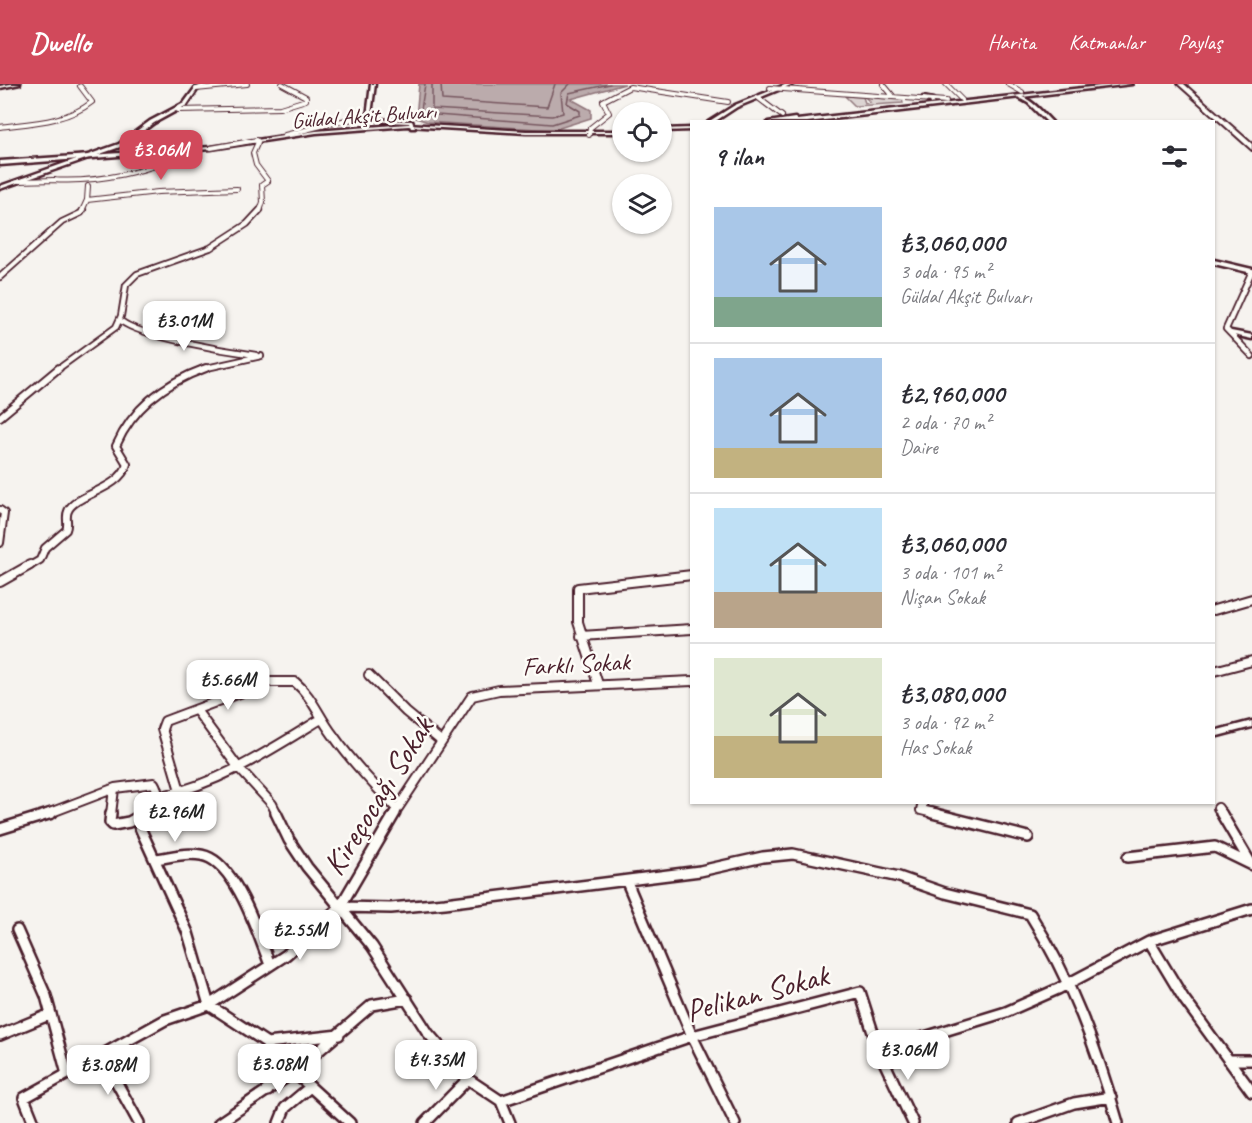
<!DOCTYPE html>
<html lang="tr">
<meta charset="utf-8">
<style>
:root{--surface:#fff;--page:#f2f2f3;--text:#2b2b33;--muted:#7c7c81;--line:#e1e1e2;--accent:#d1495b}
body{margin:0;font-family:Caveat,sans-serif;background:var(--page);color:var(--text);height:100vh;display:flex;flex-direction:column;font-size:22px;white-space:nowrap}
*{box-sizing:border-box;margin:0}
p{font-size:20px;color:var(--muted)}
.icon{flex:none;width:33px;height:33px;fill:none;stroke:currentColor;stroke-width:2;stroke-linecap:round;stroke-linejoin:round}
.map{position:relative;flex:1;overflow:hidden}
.details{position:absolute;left:690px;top:36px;width:525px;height:684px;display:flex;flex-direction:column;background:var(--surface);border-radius:0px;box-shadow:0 2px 4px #0004}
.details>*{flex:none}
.controls{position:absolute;left:612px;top:18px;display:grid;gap:12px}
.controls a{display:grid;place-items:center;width:60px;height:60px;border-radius:50%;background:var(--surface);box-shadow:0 2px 4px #0004;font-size:30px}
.price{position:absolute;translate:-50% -51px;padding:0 14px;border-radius:12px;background:#fff;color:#222;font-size:20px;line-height:39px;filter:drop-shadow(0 2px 3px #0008)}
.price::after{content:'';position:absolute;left:50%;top:36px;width:18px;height:14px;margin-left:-9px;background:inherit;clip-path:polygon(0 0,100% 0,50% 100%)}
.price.selected{background:var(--accent);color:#fff}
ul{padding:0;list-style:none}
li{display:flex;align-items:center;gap:18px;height:150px;padding:0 24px}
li+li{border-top:2px solid var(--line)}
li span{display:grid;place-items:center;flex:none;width:168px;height:120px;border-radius:0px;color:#555}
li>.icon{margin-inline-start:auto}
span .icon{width:72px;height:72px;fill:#fffc;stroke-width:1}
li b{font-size:26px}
h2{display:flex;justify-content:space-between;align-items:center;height:72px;padding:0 24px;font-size:26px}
header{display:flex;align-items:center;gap:36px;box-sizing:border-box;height:84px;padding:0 30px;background:var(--accent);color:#fff}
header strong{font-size:28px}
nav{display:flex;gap:33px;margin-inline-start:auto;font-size:21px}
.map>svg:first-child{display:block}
.green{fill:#dcd4d2;stroke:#937a7e;stroke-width:1.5}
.water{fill:#bbabac;stroke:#8e7378;stroke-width:1.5}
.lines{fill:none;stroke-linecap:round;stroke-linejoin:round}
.shore{stroke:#77575f;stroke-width:1.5}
.minor-far4-casing{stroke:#4a1f2b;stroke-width:6}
.minor-far3-casing{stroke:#4a1f2b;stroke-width:8}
.minor-far2-casing{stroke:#4a1f2b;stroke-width:10}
.minor-far1-casing{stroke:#4a1f2b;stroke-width:12}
.minor-casing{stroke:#4a1f2b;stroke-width:14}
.tertiary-casing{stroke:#4a1f2b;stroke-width:5}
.secondary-casing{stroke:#4a1f2b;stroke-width:5}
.trunk-casing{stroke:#4a1f2b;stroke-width:4}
.minor-far4{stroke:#fdfcf7;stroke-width:4}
.minor-far3{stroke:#fdfcf7;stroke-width:4.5}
.minor-far2{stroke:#fdfcf7;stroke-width:6}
.minor-far1{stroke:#fdfcf7;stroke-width:8}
.minor{stroke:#fdfcf7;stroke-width:9}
.tertiary{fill:#fdfcf7;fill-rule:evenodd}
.secondary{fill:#fdfcf7;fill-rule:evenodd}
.trunk{fill:#fdfcf7;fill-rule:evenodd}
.labels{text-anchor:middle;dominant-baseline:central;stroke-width:5;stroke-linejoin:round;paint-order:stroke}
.far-street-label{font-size:22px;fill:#4a1f2b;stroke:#fdfcf7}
.street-label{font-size:26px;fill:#4a1f2b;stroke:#fdfcf7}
.near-street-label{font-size:32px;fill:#4a1f2b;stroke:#fdfcf7}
</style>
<header>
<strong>Dwello</strong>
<nav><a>Harita</a><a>Katmanlar</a><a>Paylaş</a></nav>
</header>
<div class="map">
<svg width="1252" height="1039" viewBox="0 0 1252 1039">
<rect width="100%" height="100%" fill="#f6f3ef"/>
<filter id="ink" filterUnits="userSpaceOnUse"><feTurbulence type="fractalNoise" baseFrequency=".0167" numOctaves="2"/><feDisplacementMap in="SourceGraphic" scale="12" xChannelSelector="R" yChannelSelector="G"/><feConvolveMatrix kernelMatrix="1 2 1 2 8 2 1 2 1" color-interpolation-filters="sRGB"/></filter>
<g filter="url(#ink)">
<path class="green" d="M 845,12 L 863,13 L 865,19 L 870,18 L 865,13 L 902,15 L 903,19 L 855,22 Z"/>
<path class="water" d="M 419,0 L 625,0 L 571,15 L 591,26 L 591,34 L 553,46 L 428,38 L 416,34 Z"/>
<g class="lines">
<path class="shore" d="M 425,0 L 421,26 L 424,30 L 552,40 L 580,31 L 580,27 L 567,19 L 569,9 L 610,0
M 432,0 L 432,25 L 552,32 L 563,29 L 561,9 L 570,0
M 441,0 L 442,16 L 547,23 L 555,0"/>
<g class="minor-far4-casing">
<path id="minor-far4" d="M 883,0 L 893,12
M 946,0 L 962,16
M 1008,0 L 1022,8
M 770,4 L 946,17
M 196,5 L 247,0
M 757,13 L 782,32
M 178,26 L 280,24 L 306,16 L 306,13 L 282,0
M 0,43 C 31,39 67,38 92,18 L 80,2
M 285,51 L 346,36 L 371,34
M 589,51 L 590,44 L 609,29 L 603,17 L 630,3 L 728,18
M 258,58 L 253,69 L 256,81 L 268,97 L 262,101 L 263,118 L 260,127
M 211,64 L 257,56
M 52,96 C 97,99 149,88 190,68
M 19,97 L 55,96
M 87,116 L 158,108 L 237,105
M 82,127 L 87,116 L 88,102"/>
</g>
<g class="minor-far3-casing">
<path id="minor-far3" d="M 1252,187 L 1226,245 L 1252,272
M 0,193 L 62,138 L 81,129 L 83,126
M 121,237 C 141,253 227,267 256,271
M 58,285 L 116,243 L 121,232 L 126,201 L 137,190 L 210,164 L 247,140 L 260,126
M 202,285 L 261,272"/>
</g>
<g class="minor-far2-casing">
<path id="minor-far2" d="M 0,333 L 59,284
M 0,426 L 4,429 L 0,459
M 28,483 L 40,476 L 45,464 L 66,446 C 69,440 65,433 68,427 C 75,410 120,406 127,380 L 116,362 C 133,323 167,298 206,284"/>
</g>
<g class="minor-far1-casing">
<path id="minor-far1" d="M 0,498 L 30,481
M 1214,526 L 1252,515
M 581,552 L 692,545
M 1214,587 L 1252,577
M 369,591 L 406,628 L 441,657
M 598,600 L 578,538 L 578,504 L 692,491
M 196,626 L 238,683 L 272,720 L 277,730
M 181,710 L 162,645 L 165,637 L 269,598 L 295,598 C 312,612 319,633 333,651 C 352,678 374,701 397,725
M 158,713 C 219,700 269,667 321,635
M 923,718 L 921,726 L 938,730
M 1218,724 L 1222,730
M 47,730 L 115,704 L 154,699 C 162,712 154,722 143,730
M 111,730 L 114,705
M 394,730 L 472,612 L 499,606 L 692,597"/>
</g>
<g class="minor-casing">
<path id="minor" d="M 111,729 L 110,738 L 113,741 L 129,738 L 145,729
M 276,729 L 289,756 L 307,783 L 372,862 L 428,949 L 468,995 L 501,1017 L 510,1039
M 932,729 L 1028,753
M 1221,729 L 1250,778
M 136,735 L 188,849 L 209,921 L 267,959
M 0,745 L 52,729
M 1128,773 L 1215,763 L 1252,781
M 155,775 C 172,773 194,766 210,774 C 239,789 259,852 270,881
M 627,798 L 692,952 L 735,1039
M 340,823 L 391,824 L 445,819 L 700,787 L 763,773 L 793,770 L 899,793 L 945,809 L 1030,830 C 1071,895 1097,965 1118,1039
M 17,846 L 46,912 L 67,990
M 1149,857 L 1184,915 L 1252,1008
M 0,951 L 51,930
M 267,959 L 339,951
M 267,959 L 268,1007
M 879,967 L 913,1039
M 102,972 L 139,1039
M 1228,976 L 1252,976
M 294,988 L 350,1039
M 501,1017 L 692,952 L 860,908 L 879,967 L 1006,928 L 1058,905 L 1149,857 L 1252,825
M 34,1039 L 24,1014 L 165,936 L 209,921 L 286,871 L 340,823 L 395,729
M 219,1039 L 294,988 L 372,921 L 407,915
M 279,1039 L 285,1024 L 310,1003
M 425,1039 L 468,995
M 1018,1039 L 1074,1019 L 1111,1013"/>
</g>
<g class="tertiary-casing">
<path id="tertiary" d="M 11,0 L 20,0 L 0,4 L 0,2 Z
M 204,0 L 209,0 L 197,6 L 187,21 L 154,39 L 123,62 L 0,105 L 0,102 L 119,60 L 150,37 L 184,19 L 195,4 Z
M 371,0 L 375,0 L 371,31 L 386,36 L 412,37 L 415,44 L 411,44 L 409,39 L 386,38 L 367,33 Z
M 787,0 L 793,0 L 737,23 L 714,38 L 708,38 L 735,21 Z
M 1019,12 C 1032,15 1042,28 1052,38 L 1047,38 L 1028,19 L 1019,14 Z
M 923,13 L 933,15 L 934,19 L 931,20 L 930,17 L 923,15 Z
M 1214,176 L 1252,185 L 1252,189 L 1214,180 Z
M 1231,247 L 1252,251 L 1252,255 L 1229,250 L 1229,248 Z
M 1252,637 L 1252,643 L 1214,653 L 1214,647 Z"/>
</g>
<g class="secondary-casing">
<path id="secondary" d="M 1118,0 L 1132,0 L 807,38 L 768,38 L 795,34 L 797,36 Z
M 408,40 L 526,47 L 622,47 L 622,49 L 526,49 L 408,42 L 316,49 L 211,65 L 0,81 L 0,77 L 211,63 L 316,47 Z
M 692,44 L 692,46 L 662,47 L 662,45 Z"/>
</g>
<g class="trunk-casing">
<path id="trunk" d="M 1178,0 L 1184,0 L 1252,60 L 1252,66 Z"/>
</g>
<use href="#minor-far4" class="minor-far4"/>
<use href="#minor-far3" class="minor-far3"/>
<use href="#minor-far2" class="minor-far2"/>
<use href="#minor-far1" class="minor-far1"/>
<use href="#minor" class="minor"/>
<use href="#tertiary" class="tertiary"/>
<use href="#secondary" class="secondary"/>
<use href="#trunk" class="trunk"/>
</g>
</g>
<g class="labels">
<g class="far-street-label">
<text transform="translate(364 32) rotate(-4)">Güldal Akşit Bulvarı</text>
</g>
<g class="street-label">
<text transform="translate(576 580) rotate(-3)">Farklı Sokak</text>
</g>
<g class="near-street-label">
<text transform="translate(378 712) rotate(-58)">Kireçocağı Sokak</text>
<text transform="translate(757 909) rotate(-15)">Pelikan Sokak</text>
</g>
</g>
</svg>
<div class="controls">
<a><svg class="icon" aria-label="locate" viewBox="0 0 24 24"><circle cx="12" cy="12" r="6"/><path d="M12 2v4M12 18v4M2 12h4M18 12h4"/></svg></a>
<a><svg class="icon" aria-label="layers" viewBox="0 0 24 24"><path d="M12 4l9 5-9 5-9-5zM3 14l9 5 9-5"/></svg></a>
</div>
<b class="price selected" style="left:161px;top:97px">₺3.06M</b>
<b class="price" style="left:184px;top:268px">₺3.01M</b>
<b class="price" style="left:228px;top:627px">₺5.66M</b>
<b class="price" style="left:175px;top:759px">₺2.96M</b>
<b class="price" style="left:300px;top:877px">₺2.55M</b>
<b class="price" style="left:908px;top:997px">₺3.06M</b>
<b class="price" style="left:436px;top:1007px">₺4.35M</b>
<b class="price" style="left:279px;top:1011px">₺3.08M</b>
<b class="price" style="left:108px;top:1012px">₺3.08M</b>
<section class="details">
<h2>9 ilan<svg class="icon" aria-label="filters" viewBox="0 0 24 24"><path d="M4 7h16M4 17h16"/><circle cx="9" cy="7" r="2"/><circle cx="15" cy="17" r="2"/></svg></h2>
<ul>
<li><span style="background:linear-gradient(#a9c7e8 75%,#7fa58c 0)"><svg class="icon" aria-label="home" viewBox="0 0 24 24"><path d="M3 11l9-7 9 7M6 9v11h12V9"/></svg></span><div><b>₺3,060,000</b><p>3 oda · 95 m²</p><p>Güldal Akşit Bulvarı</p></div></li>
<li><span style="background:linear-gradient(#a9c7e8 75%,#c2b280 0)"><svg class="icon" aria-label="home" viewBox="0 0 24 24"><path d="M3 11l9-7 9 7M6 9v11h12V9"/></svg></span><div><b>₺2,960,000</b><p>2 oda · 70 m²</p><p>Daire</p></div></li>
<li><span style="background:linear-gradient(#bfe0f5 70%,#b9a48a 0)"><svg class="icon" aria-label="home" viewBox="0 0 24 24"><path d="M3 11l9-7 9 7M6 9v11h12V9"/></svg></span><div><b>₺3,060,000</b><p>3 oda · 101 m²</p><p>Nişan Sokak</p></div></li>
<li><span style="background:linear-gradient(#dfe7d0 65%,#c2b280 0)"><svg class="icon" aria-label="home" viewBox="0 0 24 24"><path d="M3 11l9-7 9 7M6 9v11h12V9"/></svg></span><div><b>₺3,080,000</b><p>3 oda · 92 m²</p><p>Has Sokak</p></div></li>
</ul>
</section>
</div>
